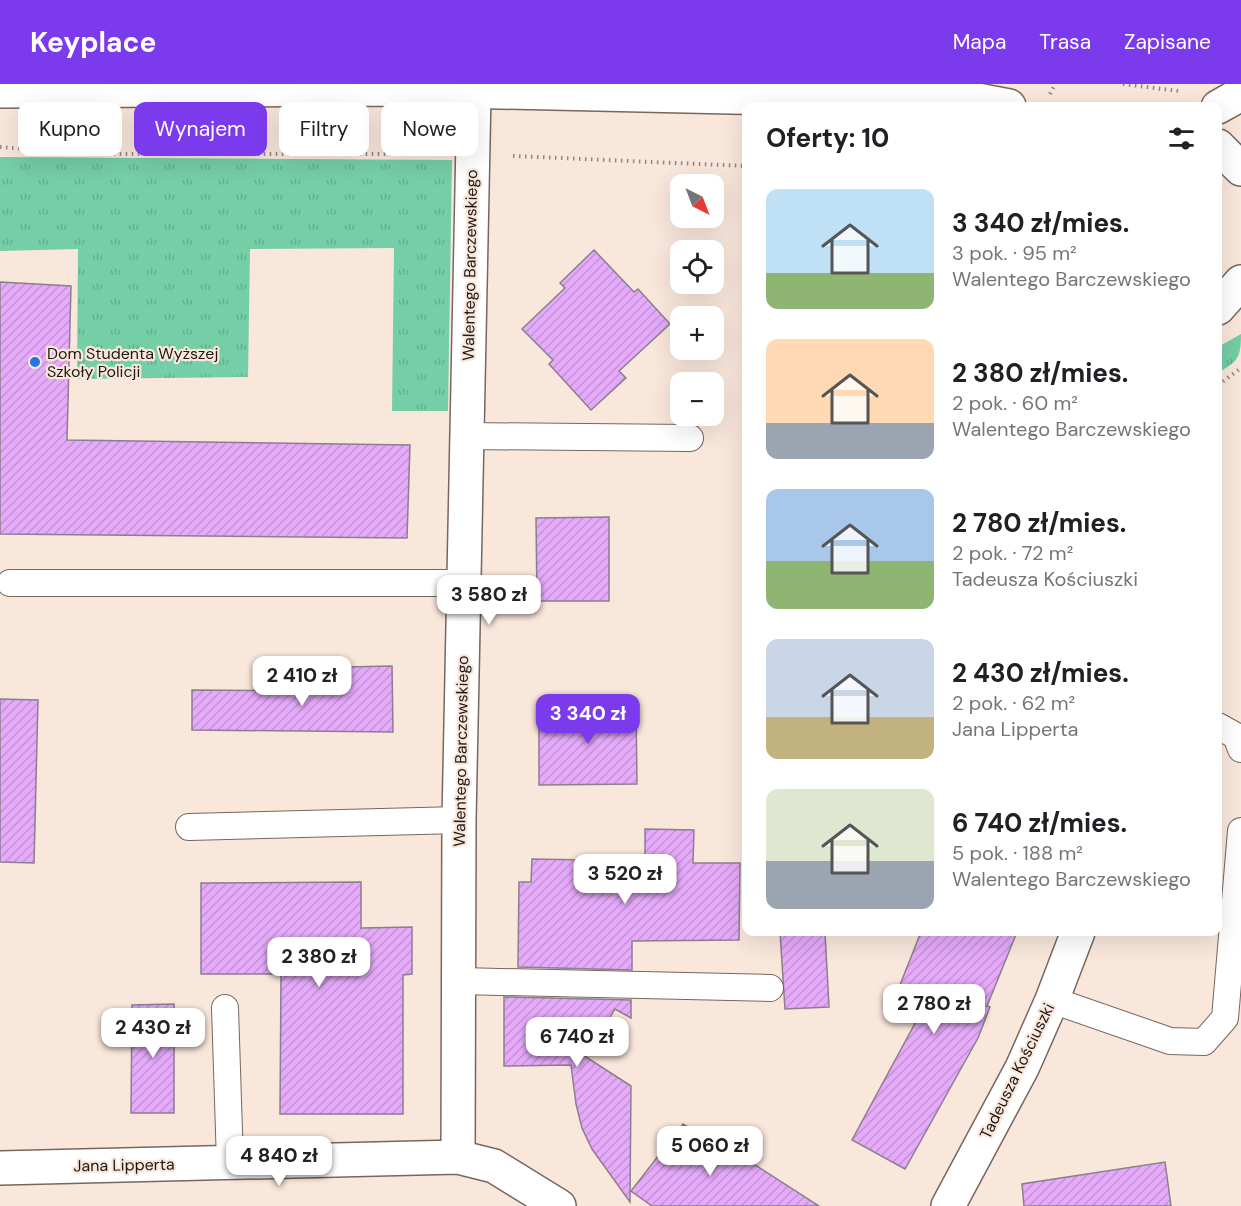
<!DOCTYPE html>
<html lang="pl">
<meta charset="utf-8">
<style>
:root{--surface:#fff;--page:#f6f6f6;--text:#202124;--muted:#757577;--accent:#7c3aed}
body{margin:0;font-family:"DM Sans",sans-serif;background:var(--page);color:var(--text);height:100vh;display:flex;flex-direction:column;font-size:22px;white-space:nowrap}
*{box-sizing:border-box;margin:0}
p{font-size:20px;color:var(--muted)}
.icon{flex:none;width:33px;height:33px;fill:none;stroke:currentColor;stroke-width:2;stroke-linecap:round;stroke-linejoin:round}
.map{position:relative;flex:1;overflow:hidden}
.side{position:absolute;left:742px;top:18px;width:480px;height:834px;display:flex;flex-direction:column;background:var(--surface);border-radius:12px;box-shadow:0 6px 24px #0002}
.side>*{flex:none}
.guide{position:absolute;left:18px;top:18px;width:570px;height:54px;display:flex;gap:12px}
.needle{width:39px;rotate:138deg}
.fabs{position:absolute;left:670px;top:90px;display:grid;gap:12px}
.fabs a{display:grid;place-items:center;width:54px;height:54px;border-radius:12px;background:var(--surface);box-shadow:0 6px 24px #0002;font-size:30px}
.price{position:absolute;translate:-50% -51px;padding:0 14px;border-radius:12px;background:#fff;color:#222;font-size:20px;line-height:39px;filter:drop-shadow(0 2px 3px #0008)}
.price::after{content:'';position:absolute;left:50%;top:36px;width:18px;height:14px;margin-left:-9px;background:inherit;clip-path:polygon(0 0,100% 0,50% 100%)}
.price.on{background:var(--accent);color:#fff}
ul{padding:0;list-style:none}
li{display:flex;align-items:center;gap:18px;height:150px;padding:0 24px}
li span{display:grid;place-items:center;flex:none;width:168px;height:120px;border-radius:12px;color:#555}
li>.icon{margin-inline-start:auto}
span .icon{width:72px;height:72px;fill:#fffc;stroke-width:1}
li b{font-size:26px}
h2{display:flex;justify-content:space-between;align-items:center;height:72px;padding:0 24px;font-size:26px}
.chip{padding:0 21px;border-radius:12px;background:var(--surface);box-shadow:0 6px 24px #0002;font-size:21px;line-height:54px}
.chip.on{background:var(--accent);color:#fff}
header{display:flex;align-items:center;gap:36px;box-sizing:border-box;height:84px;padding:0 30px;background:var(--accent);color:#fff}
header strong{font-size:28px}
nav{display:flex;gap:33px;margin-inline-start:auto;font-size:21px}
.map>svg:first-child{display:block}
.grass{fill:url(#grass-tufts)}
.building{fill:url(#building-hatch);stroke:#8a7f8e;stroke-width:1.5}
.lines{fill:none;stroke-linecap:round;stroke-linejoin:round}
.service-casing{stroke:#77675e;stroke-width:28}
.minor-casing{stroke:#77675e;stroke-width:36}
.tertiary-casing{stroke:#77675e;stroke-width:36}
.primary-casing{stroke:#77675e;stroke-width:36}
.path{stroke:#92867e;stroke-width:4;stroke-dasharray:1.5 4.5;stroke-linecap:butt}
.service{stroke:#fff;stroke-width:26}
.minor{stroke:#fff;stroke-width:33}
.tertiary{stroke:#fff;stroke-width:33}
.primary{stroke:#fff;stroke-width:33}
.poi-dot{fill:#2375e0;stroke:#f9e7dc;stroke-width:2}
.labels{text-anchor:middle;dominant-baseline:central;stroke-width:4.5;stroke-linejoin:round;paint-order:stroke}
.street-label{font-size:16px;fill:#1e1814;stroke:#f9e7dc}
.poi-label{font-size:16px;fill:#1e1814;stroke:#f9e7dc;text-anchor:start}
</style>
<header>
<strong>Keyplace</strong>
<nav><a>Mapa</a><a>Trasa</a><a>Zapisane</a></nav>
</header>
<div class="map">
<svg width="1241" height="1122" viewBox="0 0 1241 1122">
<defs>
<pattern id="grass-tufts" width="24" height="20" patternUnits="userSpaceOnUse" patternTransform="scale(1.5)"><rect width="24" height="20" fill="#74cea7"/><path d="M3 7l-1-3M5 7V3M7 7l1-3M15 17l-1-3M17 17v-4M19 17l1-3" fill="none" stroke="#64b08f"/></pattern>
<pattern id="building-hatch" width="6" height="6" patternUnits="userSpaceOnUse" patternTransform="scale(1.5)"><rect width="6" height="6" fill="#e5aafa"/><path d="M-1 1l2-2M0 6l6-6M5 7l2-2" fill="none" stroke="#c492d5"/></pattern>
</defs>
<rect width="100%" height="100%" fill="#f9e7dc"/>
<path class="grass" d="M 0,73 L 452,76 L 448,327 L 392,327 L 394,164 L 250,165 L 248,293 L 77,295 L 78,165 L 0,167 Z
M 1241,250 C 1241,274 1238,277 1218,289 L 1218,263 Z"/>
<path class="building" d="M 594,166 L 634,208 L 638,205 L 670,240 L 619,287 L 626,294 L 591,326 L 549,280 L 553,276 L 522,245 L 565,204 L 560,199 Z
M 0,198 L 71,202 L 67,356 L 410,361 L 407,454 L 0,450 Z
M 609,433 L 609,517 L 537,517 L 536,434 Z
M 392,582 L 393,648 L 192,646 L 192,606 L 346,607 L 346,583 Z
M 0,615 L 38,616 L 34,779 L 0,778 Z
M 539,621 L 636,621 L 637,700 L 539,701 Z
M 645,745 L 694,746 L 693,779 L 740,779 L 739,856 L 632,857 L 632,886 L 518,883 L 519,798 L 531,798 L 532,775 L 645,777 Z
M 361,798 L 361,844 L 412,843 L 412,890 L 403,891 L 403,1030 L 280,1030 L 281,890 L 201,890 L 201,799 Z
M 780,848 L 825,848 L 829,923 L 785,925 Z
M 921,848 L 1017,848 L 987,922 L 990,923 L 978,954 L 905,1085 L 852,1056 L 919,932 L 898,921 L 892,921 Z
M 504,913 L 631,916 L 631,934 L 615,925 L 586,973 L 631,1002 L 630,1118 L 592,1065 L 582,1044 L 576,1020 L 571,981 L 504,982 Z
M 174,920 L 174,1029 L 131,1029 L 132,921 Z
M 683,1040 L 707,1055 L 710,1052 L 819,1122 L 652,1122 L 631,1107 Z
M 1165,1078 L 1171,1122 L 1024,1122 L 1022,1100 Z"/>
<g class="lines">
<g class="service-casing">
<path id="service" d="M 468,352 L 690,354
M 10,499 L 464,499
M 1218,642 L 1236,652 L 1241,665
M 189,743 L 459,736
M 460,897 L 770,904
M 1052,916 L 1170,957 L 1204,958 L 1225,934 L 1241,747
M 225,924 L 230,1078"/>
</g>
<g class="minor-casing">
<path id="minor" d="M 458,1073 L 459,736 L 474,9
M 0,1084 L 458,1073 L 494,1082 L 559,1122"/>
</g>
<g class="tertiary-casing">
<path id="tertiary" d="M 0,7 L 371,5 L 770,14 L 910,3 L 1009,22"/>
</g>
<g class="primary-casing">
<path id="primary" d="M 1218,23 L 1241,10
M 1218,62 L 1241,85
M 1218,224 L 1241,198
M 948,1122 L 1022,984 L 1052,916 L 1078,848"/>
</g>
<path class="path" d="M 1123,0 L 1179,7
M 1050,10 L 1055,0
M 0,63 L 94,70 L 431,70
M 513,72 L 747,82
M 1218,301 L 1241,284"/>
<use href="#service" class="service"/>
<use href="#minor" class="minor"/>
<use href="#tertiary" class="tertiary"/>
<use href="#primary" class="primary"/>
</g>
<circle class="poi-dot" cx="35" cy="278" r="6"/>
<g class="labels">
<g class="street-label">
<text transform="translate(470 181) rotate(-89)">Walentego Barczewskiego</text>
<text transform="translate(461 667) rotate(-89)">Walentego Barczewskiego</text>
<text transform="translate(1017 987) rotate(-64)">Tadeusza Kościuszki</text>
<text transform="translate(124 1081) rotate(-1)">Jana Lipperta</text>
</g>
<g class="poi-label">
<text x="47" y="269">Dom Studenta Wyższej<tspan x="47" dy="18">Szkoły Policji</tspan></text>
</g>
</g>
</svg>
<div class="fabs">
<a><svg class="needle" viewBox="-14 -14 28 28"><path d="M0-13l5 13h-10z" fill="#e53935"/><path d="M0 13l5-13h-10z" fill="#757577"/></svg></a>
<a><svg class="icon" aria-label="locate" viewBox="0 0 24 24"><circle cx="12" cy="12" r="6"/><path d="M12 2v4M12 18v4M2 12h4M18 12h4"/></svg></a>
<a>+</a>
<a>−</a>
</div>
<b class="price" style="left:489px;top:542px">3 580 zł</b>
<b class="price" style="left:302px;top:623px">2 410 zł</b>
<b class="price on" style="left:588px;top:661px">3 340 zł</b>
<b class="price" style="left:625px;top:821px">3 520 zł</b>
<b class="price" style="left:319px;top:904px">2 380 zł</b>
<b class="price" style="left:934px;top:951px">2 780 zł</b>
<b class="price" style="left:153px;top:975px">2 430 zł</b>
<b class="price" style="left:577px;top:984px">6 740 zł</b>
<b class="price" style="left:710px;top:1093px">5 060 zł</b>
<b class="price" style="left:279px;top:1103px">4 840 zł</b>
<div class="guide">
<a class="chip">Kupno</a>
<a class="chip on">Wynajem</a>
<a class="chip">Filtry</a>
<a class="chip">Nowe</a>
</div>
<section class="side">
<h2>Oferty: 10<svg class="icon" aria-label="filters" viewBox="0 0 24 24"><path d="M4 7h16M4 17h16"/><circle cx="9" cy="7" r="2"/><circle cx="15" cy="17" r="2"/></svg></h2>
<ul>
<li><span style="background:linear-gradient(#bfe0f5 70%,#8fb573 0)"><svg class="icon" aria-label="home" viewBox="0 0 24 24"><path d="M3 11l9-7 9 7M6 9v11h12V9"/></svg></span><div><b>3 340 zł/mies.</b><p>3 pok. · 95 m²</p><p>Walentego Barczewskiego</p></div></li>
<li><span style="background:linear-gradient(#ffd9b3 70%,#9aa5b1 0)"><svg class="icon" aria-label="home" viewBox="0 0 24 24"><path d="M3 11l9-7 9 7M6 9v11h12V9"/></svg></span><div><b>2 380 zł/mies.</b><p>2 pok. · 60 m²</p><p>Walentego Barczewskiego</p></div></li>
<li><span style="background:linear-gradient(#a9c7e8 60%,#8fb573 0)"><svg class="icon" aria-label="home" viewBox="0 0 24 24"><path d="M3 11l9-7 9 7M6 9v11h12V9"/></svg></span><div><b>2 780 zł/mies.</b><p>2 pok. · 72 m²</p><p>Tadeusza Kościuszki</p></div></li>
<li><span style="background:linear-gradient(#c9d6e8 65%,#c2b280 0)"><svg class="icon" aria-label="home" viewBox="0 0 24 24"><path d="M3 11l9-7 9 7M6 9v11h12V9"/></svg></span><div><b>2 430 zł/mies.</b><p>2 pok. · 62 m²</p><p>Jana Lipperta</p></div></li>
<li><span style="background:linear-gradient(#dfe7d0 60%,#9aa5b1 0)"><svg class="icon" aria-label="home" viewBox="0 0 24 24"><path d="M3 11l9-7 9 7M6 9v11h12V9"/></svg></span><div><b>6 740 zł/mies.</b><p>5 pok. · 188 m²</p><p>Walentego Barczewskiego</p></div></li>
</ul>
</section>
</div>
